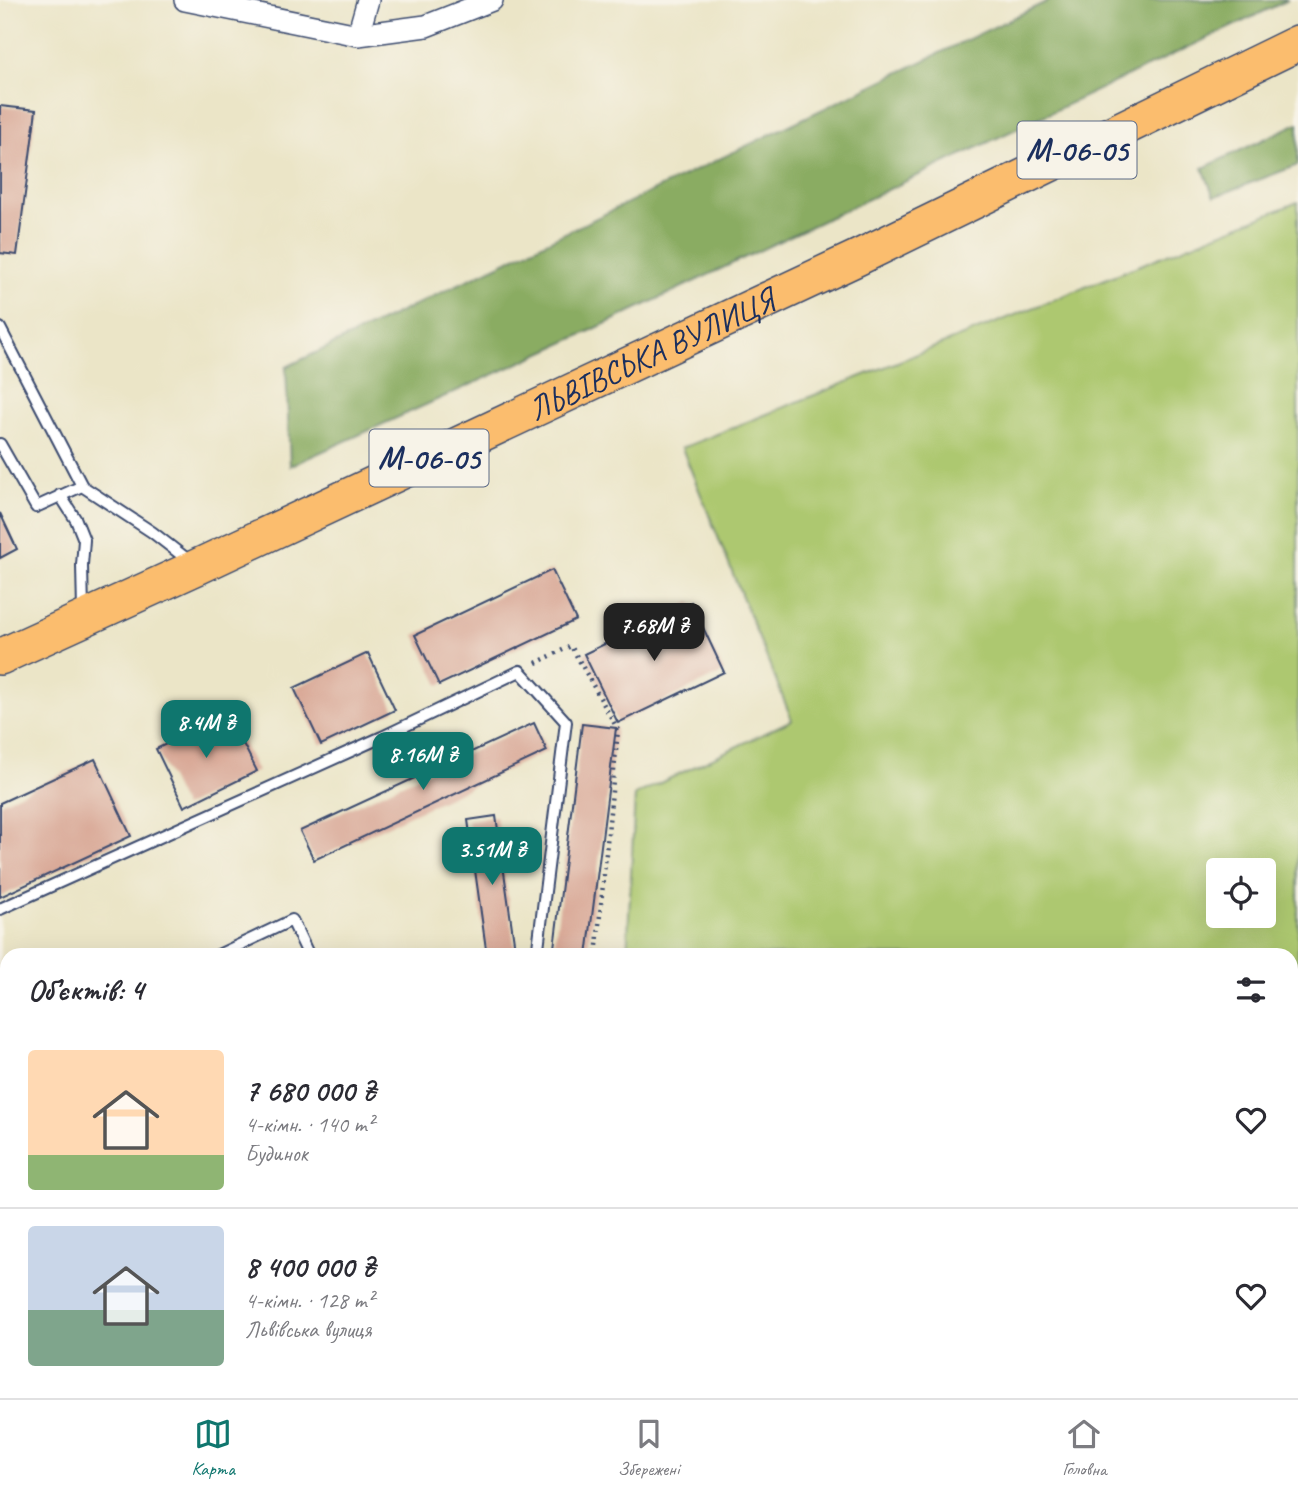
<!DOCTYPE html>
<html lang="uk">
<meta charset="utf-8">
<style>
:root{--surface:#fff;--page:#f2f2f3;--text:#2b2b33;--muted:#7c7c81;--line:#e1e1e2;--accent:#0f766e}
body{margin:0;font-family:Caveat,sans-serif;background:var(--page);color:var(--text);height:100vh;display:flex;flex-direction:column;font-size:26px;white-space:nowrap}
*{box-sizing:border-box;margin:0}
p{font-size:23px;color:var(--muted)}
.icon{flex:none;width:38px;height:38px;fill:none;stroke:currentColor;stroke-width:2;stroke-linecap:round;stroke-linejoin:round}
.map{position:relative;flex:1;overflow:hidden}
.details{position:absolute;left:0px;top:948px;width:1298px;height:450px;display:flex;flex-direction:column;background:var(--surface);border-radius:21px 21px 0 0;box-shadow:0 7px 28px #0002}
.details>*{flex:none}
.tools{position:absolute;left:1206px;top:858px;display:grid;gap:14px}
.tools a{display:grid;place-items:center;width:70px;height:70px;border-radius:7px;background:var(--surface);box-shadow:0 7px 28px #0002;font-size:35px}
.price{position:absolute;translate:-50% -60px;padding:0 16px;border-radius:14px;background:var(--accent);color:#fff;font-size:23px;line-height:46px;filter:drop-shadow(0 2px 4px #0008)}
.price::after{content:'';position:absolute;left:50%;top:42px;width:21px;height:16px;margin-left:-10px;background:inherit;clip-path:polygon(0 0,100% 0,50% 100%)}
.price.selected{background:#222;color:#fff}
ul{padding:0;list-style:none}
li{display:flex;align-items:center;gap:21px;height:175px;padding:0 28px}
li+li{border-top:2px solid var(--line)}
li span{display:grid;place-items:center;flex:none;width:196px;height:140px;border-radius:7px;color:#555}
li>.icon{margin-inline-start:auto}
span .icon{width:84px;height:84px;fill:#fffc;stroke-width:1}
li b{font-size:30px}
h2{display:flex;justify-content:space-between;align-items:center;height:84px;padding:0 28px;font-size:30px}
.menu{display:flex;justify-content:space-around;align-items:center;height:98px;border-top:2px solid var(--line);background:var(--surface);font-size:19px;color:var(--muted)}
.menu a{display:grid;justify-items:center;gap:4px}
.menu .selected{color:var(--accent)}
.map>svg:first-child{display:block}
.green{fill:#adc86f;stroke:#647c66;stroke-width:2;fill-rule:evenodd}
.forest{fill:#8aac62;stroke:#526e60;stroke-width:2}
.water{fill:#59c6ce;stroke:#3a7a96;stroke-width:2}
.building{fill:#d9a997}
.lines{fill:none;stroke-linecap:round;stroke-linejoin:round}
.service-casing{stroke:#3a4a6e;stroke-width:14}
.minor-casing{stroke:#3a4a6e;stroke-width:24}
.trunk-casing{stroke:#3a4a6e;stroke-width:38}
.path{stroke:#3a4a6e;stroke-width:4.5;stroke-dasharray:2 5;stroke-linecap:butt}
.service{stroke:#fff;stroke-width:10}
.minor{stroke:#fff;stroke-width:21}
.trunk{stroke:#fbbd6e;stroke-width:35}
.labels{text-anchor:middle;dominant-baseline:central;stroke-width:5;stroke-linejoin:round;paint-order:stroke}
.shield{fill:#f7f3e8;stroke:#5d6a87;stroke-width:2}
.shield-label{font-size:32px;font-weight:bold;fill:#1b2f5e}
.street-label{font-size:33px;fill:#1b2f5e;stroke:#f7f3e8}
</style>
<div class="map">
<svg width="1298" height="1398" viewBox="0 0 1298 1398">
<rect width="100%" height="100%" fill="#f7f3e8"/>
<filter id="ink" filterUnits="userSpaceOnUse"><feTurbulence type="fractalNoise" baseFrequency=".0143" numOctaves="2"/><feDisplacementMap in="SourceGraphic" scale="14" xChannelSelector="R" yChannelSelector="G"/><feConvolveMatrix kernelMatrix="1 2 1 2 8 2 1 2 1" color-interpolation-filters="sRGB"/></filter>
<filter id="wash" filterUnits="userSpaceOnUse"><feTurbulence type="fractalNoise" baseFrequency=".00686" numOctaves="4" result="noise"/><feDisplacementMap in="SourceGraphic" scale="28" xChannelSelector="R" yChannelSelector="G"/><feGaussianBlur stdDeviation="1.57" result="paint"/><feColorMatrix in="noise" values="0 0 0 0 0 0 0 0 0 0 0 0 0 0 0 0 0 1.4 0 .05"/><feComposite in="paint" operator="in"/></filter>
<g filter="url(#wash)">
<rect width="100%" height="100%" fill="#ebe5c7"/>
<path class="green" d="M 1298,202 L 1298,1398 L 1160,1398 L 1160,1391 L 1292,1391 L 1292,956 L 627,955 L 635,795 L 792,720 L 682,448 ZM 1218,870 L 1264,870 L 1264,915 L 1218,915 Z"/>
<path class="forest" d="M 1050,0 L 1288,0 L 590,331 L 290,466 L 286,367 Z
M 1298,123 L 1298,165 L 1214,197 L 1203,168 Z"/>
<path class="water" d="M 853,1391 L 1029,1391 L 1024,1398 L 858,1398 Z"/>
<g id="blocks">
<path class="building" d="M 0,106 L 36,110 L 17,255 L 0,253 Z
M 0,513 L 17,549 L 0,558 Z
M 552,570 L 576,620 L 439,685 L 415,635 Z
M 691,602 L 724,672 L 618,723 L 584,654 Z
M 368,653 L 395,710 L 321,745 L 294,688 Z
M 228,714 L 257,771 L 184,807 L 156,749 Z
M 534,723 L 547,751 L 314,860 L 300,831 Z
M 582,724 L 616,728 L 587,956 L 553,956 Z
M 95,759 L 131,836 L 0,897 L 0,803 Z
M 496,816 L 516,956 L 487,956 L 468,820 Z
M 7,1088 L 7,1233 L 0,1236 L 0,1092 Z"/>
</g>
</g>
<g filter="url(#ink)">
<use href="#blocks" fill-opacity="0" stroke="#3a4a6e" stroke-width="2"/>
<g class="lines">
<g class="service-casing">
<path id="service" d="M 0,328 L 82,486 L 152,532 L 192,563
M 0,444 L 36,507 L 82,486
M 60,495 L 76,520 L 84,540 L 82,565 L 83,612
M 0,909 L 382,737 L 520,671 L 566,722 L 537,956
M 216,956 L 292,920 L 309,956
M 0,1058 L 7,1055
M 0,1277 L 7,1273
M 444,1391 L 446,1398
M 97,1398 L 108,1391
M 618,1398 L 624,1391"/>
</g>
<g class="minor-casing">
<path id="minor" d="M 185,0 L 358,35 L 426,26 L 492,0
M 358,35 L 368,0"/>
</g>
<g class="trunk-casing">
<g id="trunk">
<path id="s1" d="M 0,657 L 197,567 L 857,258 L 1298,43"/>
</g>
</g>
<path class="path" d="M 536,663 L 571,646 L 618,730 L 596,956
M 769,1391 L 776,1398
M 1134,1391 L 1135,1398"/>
<use href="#service" class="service"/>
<use href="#minor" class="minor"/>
<use href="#trunk" class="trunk"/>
</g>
</g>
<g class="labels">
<g class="shield">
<rect x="1017.5" y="121.5" width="119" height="57" rx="5"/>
<rect x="369.5" y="429.5" width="119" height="57" rx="5"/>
</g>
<g class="shield-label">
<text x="1077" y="150">М-06-05</text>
<text x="429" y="458">М-06-05</text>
</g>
<g class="street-label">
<text stroke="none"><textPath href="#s1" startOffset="718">ЛЬВІВСЬКА ВУЛИЦЯ</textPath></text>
</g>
</g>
</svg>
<div class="tools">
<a><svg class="icon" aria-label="locate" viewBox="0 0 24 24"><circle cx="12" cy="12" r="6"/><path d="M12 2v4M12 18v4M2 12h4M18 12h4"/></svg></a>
</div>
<b class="price selected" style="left:654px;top:663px">7.68M ₴</b>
<b class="price" style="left:206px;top:760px">8.4M ₴</b>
<b class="price" style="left:423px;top:792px">8.16M ₴</b>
<b class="price" style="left:492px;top:887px">3.51M ₴</b>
<section class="details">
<h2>Об’єктів: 4<svg class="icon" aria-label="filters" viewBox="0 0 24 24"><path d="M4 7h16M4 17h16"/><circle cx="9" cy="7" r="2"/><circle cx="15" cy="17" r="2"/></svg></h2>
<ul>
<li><span style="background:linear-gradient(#ffd9b3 75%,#8fb573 0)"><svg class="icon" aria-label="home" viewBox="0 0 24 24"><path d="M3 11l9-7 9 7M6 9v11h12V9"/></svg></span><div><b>7 680 000 ₴</b><p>4-кімн. · 140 m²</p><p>Будинок</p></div><svg class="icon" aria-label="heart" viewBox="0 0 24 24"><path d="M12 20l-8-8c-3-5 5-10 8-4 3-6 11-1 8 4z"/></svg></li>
<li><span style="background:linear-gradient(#c9d6e8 60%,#7fa58c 0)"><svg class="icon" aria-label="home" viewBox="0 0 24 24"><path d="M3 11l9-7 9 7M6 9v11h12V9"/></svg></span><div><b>8 400 000 ₴</b><p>4-кімн. · 128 m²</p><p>Львівська вулиця</p></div><svg class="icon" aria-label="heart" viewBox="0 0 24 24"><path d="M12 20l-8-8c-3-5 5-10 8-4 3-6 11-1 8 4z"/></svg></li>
</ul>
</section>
</div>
<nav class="menu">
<a class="selected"><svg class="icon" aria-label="map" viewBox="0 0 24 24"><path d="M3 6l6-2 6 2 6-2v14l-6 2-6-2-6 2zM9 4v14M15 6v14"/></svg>Карта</a>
<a><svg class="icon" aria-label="saved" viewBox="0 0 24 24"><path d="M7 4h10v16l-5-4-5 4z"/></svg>Збережені</a>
<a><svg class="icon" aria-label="home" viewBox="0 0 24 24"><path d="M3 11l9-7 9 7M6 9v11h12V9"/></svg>Головна</a>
</nav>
